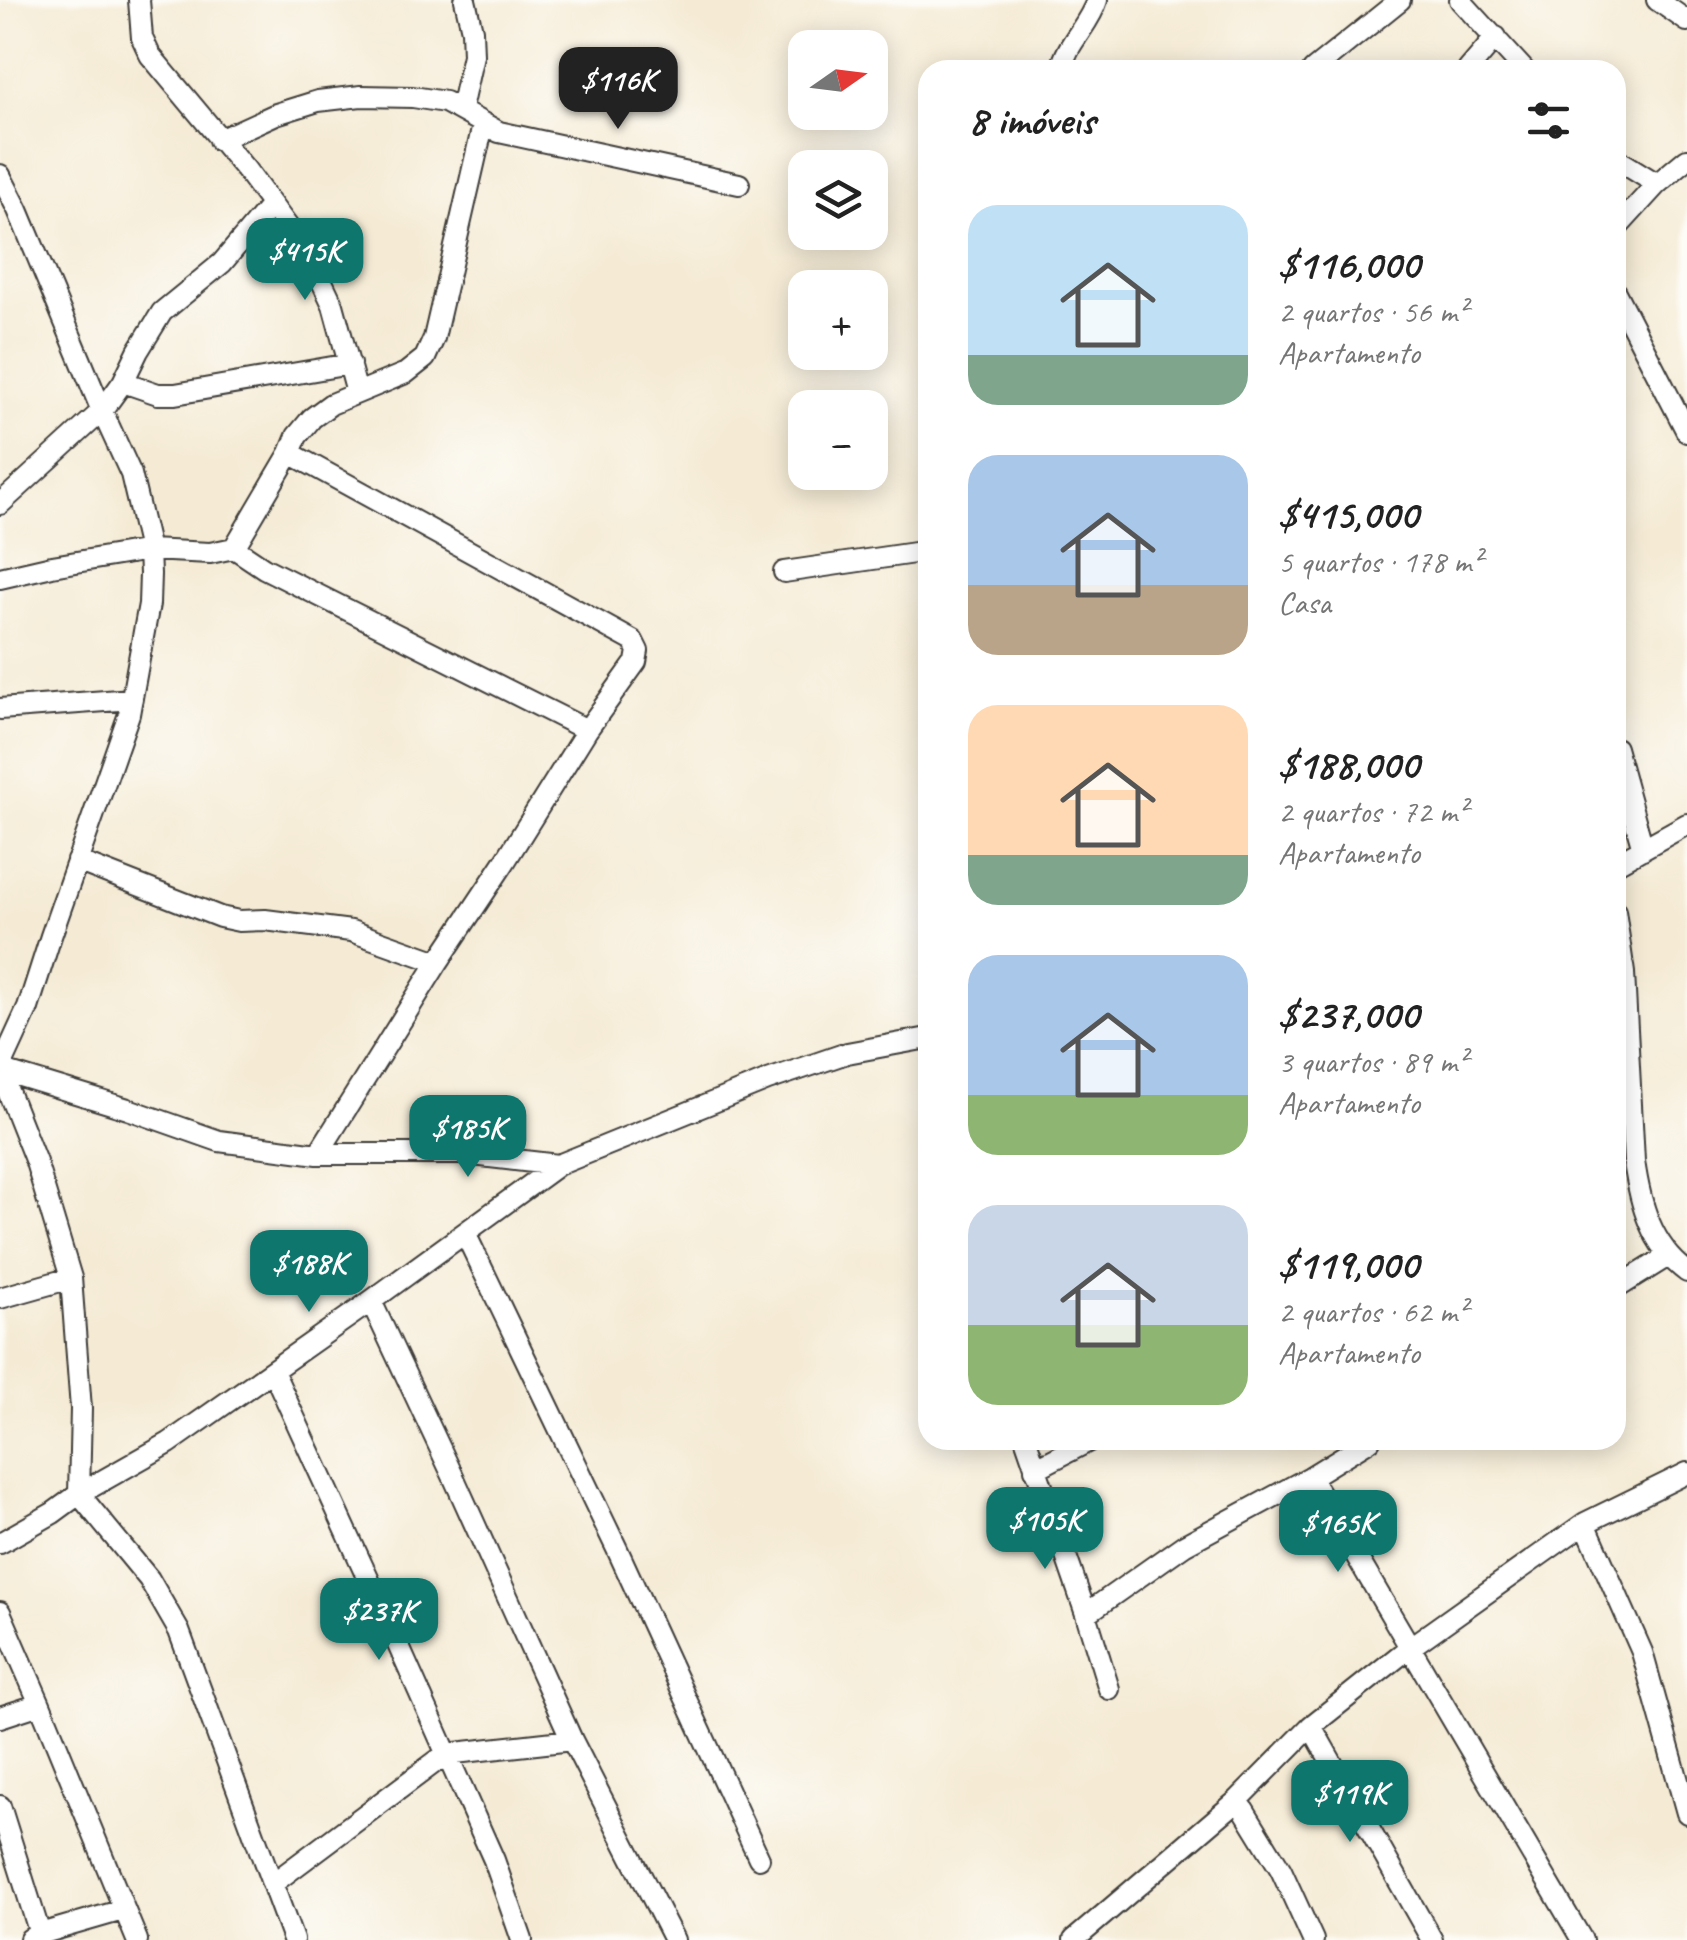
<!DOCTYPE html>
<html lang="pt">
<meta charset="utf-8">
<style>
:root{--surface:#fff;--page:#f6f6f6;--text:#222;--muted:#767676;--accent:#0f766e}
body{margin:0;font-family:Caveat,sans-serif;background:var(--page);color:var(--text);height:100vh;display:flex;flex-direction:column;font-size:38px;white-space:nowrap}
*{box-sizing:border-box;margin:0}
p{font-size:32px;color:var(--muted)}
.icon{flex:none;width:55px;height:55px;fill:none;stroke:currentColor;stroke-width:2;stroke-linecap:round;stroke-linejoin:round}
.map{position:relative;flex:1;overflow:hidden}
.sheet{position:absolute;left:918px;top:60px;width:708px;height:1390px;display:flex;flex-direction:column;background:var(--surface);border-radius:30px;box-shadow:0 5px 25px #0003}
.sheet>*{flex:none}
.needle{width:65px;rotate:76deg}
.buttons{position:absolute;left:788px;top:30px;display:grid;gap:20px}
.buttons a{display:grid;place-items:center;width:100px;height:100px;border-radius:20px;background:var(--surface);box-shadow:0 5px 25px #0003;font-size:50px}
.price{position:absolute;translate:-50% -85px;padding:0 22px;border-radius:20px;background:var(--accent);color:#fff;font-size:32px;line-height:65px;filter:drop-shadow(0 2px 5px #0008)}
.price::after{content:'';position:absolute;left:50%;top:60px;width:30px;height:22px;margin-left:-15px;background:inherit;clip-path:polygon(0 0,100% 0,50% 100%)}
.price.on{background:#222;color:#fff}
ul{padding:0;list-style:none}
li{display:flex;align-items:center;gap:30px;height:250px;padding:0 50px}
li span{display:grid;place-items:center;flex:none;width:280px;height:200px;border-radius:30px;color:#555}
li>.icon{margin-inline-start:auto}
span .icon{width:120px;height:120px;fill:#fffc;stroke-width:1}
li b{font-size:42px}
h2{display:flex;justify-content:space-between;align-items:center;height:120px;padding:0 50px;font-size:42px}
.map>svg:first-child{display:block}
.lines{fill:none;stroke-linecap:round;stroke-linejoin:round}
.street-casing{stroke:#3d3b38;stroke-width:24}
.street{stroke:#fff;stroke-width:20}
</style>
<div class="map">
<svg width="1687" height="1940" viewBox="0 0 1687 1940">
<rect width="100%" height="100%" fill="#fdfcf7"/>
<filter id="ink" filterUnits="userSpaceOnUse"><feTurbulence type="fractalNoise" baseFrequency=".01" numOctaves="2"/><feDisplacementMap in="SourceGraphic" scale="20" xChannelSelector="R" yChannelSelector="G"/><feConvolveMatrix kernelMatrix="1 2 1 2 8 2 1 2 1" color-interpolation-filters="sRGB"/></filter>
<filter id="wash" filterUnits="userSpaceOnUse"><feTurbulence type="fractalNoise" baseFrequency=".0048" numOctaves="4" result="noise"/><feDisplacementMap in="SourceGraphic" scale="40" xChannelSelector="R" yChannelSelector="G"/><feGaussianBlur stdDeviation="2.25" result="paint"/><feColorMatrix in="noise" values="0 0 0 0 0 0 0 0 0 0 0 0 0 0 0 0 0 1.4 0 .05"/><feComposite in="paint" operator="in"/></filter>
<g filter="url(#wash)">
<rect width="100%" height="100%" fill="#f5ebd5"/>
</g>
<g filter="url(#ink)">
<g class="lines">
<g class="street-casing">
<path id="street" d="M 139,0 L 142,38 L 150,55 L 246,170 L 302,246 L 317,271 L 333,305 L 357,393
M 1460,0 L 1524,70
M 1657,0 L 1687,21
M 1061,70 C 1066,43 1089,26 1097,0
M 1313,70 L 1400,0
M 1468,70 L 1496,37
M 461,109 L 473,55 L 472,30 L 465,0
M 219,140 L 276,114 L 318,101 L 361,96 L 413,97 L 445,102 L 499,132 L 739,184
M 1615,158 L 1657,184
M 0,175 L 18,210 L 102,411 L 131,474 L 149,550 L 150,574 L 149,604 L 129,714 L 51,936 L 28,1008 L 0,1069
M 1615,230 L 1657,184 L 1687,159
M 1615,292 L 1687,432
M 123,382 L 158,394 L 175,394 L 350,364
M 290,453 L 633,641 L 638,651 L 636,662 L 587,730
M 0,504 L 102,411 L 123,382 L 138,351 L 162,312 L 222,263 L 271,205
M 234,548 L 290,453 L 297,436 L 312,418 L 331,404 L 406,373 L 425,358 L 434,338 L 483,125
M 784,572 L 928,551
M 0,578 L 52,566 L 149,550 L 210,553 L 234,548 L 264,568 L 587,730 L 504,863 L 438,962 L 318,1154
M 0,709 L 132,699
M 1615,748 L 1643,849
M 77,861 L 220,917 L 239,921 L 265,920 L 351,931 L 438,962
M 1615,864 L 1687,824
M 1615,911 L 1624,973 L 1634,1161 C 1640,1204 1651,1245 1687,1272
M 0,1070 L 128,1109 L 219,1141 L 318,1154 L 464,1154 L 558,1165 L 768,1080 L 847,1053 L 928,1038
M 0,1071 L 36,1162 L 71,1278 L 81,1409 L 79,1494 L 149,1579 L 179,1631 L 293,1940
M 465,1233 L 617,1549 L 759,1858
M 1615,1289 L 1668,1256
M 0,1298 L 71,1278
M 371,1301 L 453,1476 L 572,1740 L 674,1940
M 273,1371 L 383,1611 L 494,1860 L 522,1940
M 1026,1440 L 1086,1614 L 1109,1689
M 1035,1469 L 1091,1440
M 1310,1477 L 1582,1940
M 1585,1523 L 1642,1652 L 1687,1813
M 0,1543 L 53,1513 L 79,1494 L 169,1443 L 371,1301 L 558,1165
M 0,1612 L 40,1704 L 137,1940
M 1086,1614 L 1184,1545 L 1310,1477 L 1370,1440
M 0,1717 L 40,1704
M 1311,1726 L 1432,1940
M 1238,1800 L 1281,1870 L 1313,1940
M 0,1806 L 40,1934
M 272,1884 L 446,1754 L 572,1740
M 30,1939 L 40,1934 L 123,1910
M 1074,1940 L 1238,1800 L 1311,1726 L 1409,1648 L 1585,1523 L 1687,1473"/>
</g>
<use href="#street" class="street"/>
</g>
</g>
</svg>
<div class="buttons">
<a><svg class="needle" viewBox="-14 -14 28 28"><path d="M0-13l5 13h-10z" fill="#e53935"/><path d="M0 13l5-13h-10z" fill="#767676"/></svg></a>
<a><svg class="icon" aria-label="layers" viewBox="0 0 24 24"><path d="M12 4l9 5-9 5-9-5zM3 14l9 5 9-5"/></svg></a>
<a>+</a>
<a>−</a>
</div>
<b class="price on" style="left:618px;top:132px">$116K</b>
<b class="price" style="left:305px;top:303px">$415K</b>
<b class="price" style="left:468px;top:1180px">$185K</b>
<b class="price" style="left:309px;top:1315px">$188K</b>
<b class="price" style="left:1045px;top:1572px">$105K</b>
<b class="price" style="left:1338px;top:1575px">$165K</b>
<b class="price" style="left:379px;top:1663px">$237K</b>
<b class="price" style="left:1350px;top:1845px">$119K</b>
<section class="sheet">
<h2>8 imóveis<svg class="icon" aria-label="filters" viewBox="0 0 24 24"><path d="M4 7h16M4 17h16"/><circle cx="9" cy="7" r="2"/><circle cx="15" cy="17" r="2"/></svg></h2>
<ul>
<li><span style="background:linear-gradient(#bfe0f5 75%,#7fa58c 0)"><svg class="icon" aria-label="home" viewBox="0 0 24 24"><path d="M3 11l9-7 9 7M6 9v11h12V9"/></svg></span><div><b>$116,000</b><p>2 quartos · 56 m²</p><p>Apartamento</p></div></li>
<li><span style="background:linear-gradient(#a9c7e8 65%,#b9a48a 0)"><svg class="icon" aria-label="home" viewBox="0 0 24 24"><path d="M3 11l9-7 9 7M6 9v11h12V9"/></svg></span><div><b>$415,000</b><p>5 quartos · 178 m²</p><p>Casa</p></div></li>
<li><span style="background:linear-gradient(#ffd9b3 75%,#7fa58c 0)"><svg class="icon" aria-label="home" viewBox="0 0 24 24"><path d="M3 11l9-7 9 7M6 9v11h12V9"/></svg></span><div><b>$188,000</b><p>2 quartos · 72 m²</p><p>Apartamento</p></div></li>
<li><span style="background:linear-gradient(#a9c7e8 70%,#8fb573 0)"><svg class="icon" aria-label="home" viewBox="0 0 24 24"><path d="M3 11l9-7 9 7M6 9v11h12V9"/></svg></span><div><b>$237,000</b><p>3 quartos · 89 m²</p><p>Apartamento</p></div></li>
<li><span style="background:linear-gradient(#c9d6e8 60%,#8fb573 0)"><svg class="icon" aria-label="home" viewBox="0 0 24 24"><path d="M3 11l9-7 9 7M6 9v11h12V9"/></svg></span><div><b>$119,000</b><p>2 quartos · 62 m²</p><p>Apartamento</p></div></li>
</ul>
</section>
</div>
